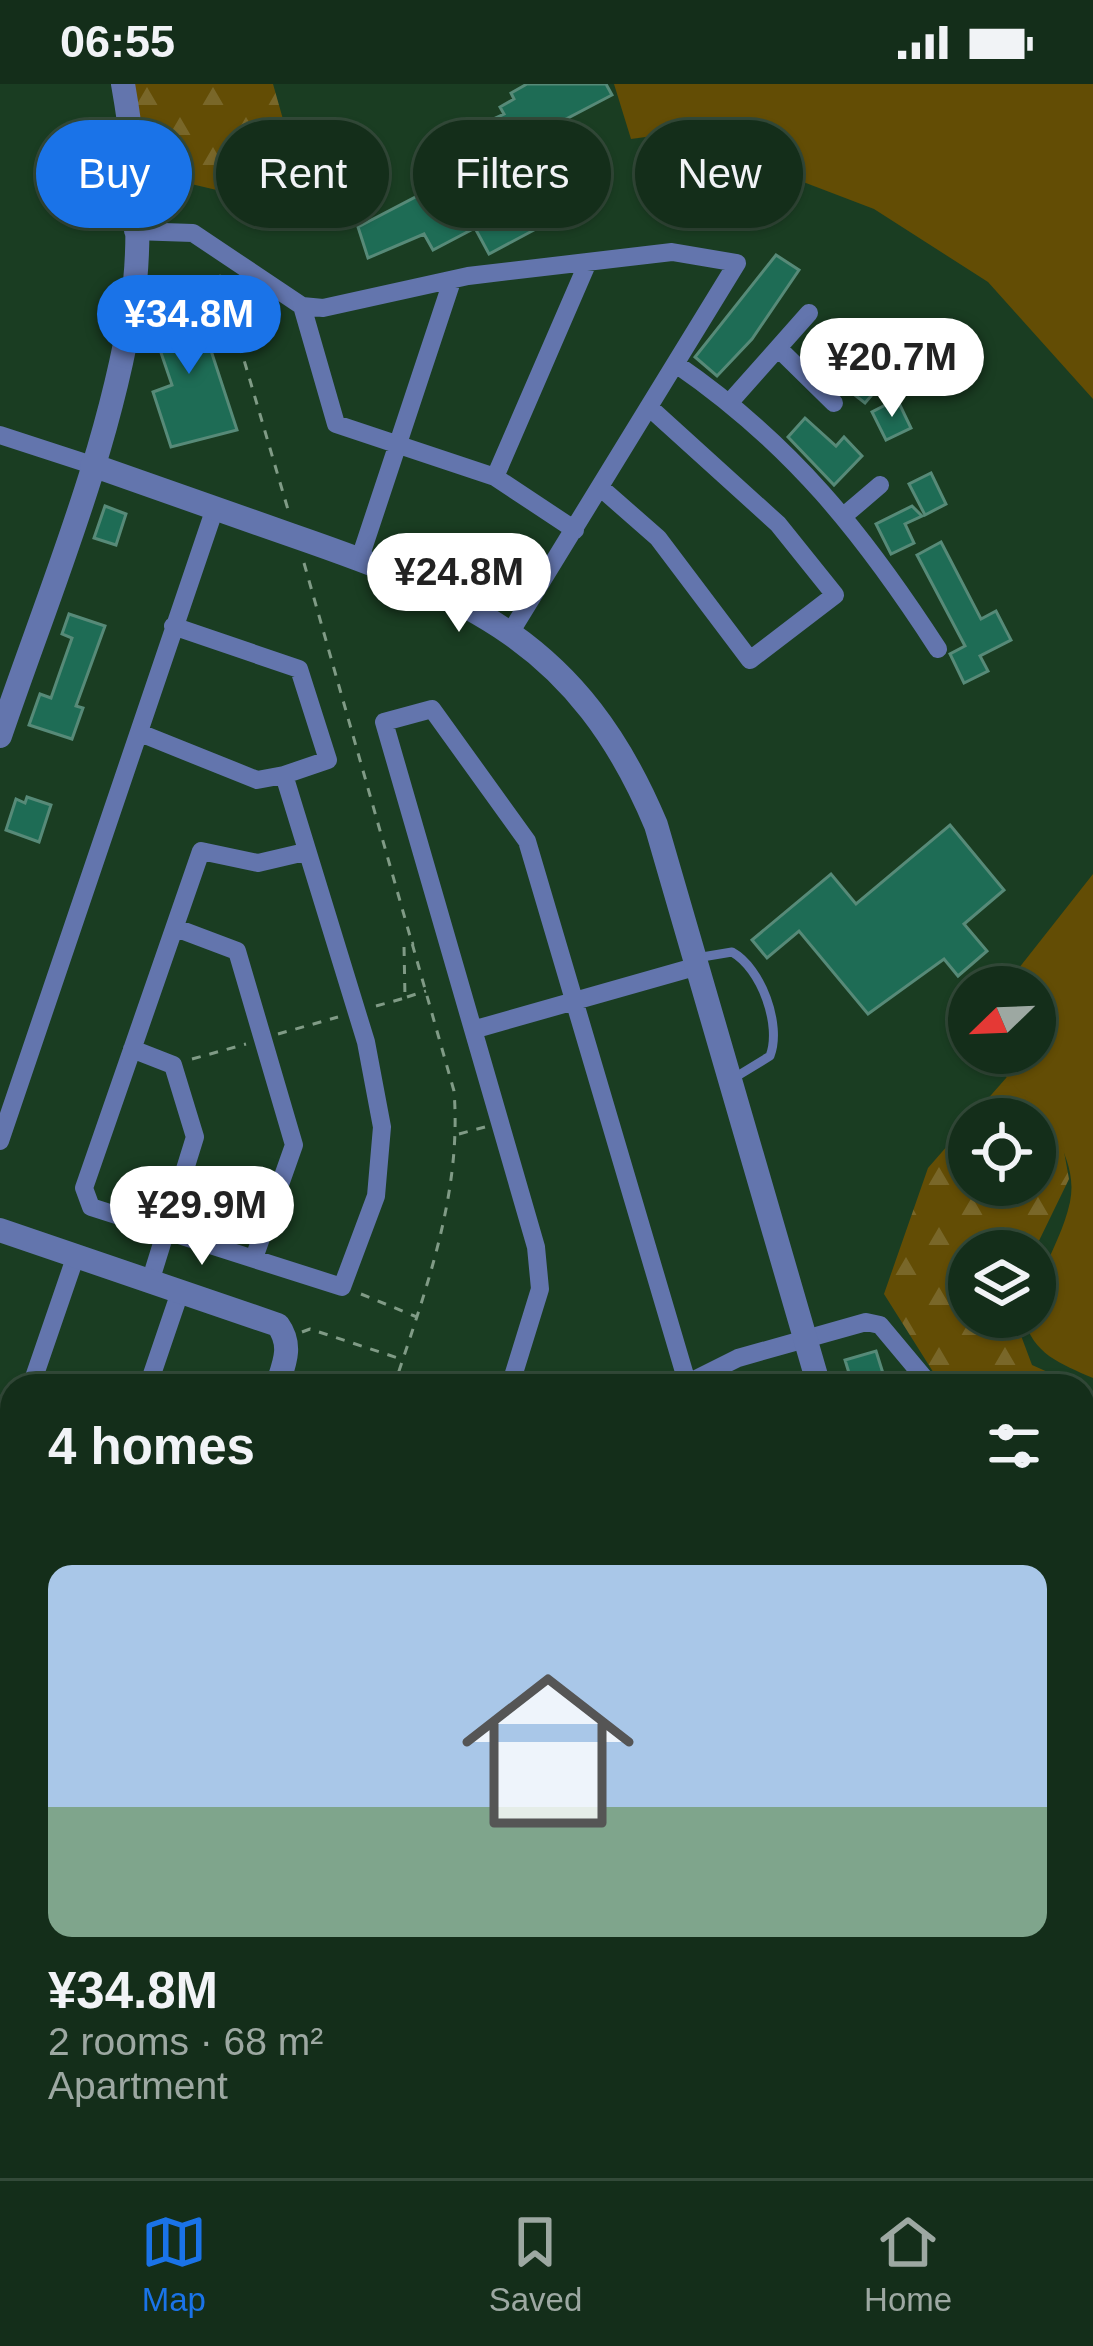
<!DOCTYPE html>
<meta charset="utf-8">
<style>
:root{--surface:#142e1a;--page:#213a27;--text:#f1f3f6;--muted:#9da8a2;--line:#334a39;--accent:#1a73e8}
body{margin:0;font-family:Arial,sans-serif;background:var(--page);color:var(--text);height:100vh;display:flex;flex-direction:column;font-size:45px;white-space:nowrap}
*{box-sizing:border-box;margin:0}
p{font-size:39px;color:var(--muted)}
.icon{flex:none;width:66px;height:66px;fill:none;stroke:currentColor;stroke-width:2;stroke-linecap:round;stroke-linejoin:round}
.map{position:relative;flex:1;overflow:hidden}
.side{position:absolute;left:0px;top:1290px;width:1095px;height:804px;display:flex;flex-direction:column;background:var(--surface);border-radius:36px 36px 0 0;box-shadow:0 3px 9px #0004,0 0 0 3px var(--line)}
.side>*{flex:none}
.hud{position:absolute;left:36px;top:36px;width:1023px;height:108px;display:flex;gap:24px}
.needle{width:78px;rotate:247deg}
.fabs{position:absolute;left:948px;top:882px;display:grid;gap:24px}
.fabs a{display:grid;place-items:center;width:108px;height:108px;border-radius:50%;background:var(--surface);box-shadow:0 3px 9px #0004,0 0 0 3px var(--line);font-size:60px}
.price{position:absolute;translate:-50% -102px;padding:0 27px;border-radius:42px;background:#fff;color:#222;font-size:39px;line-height:78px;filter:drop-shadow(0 3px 6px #0008)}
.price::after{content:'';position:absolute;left:50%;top:72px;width:36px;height:27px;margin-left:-18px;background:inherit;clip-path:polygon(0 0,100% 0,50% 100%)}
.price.current{background:var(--accent);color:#fff}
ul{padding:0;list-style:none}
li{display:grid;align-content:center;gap:24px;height:636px;padding:0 48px}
li span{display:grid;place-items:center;height:372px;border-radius:24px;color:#555}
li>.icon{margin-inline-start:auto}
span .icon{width:216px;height:216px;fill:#fffc;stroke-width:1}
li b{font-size:51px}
h2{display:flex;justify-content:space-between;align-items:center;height:144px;padding:0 48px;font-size:51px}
.tag{padding:0 42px;border-radius:54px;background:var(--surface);box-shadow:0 3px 9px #0004,0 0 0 3px var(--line);font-size:42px;line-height:108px}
.tag.current{background:var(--accent);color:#fff}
.status{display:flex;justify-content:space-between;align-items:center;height:84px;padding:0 60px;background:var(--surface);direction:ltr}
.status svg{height:33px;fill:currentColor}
.tabs{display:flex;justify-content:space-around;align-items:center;height:168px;border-top:3px solid var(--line);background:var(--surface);font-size:33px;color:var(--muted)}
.tabs a{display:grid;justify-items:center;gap:6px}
.tabs .current{color:var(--accent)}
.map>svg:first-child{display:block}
.forest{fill:url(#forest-firs)}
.pitch{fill:#634d05}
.building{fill:#1e6c55;stroke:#578a78;stroke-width:3}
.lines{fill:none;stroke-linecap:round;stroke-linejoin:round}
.path{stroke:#809b86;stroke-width:3;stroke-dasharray:9 9;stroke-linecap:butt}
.service{stroke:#6375ad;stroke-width:9}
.minor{stroke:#6375ad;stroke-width:18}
.tertiary{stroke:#6375ad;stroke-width:24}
</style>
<div class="status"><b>06:55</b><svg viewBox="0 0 49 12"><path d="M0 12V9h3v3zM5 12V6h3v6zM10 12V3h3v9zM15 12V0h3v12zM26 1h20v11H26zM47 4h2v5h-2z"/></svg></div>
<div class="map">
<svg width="1093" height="2094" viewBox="0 0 1093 2094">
<defs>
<pattern id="forest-firs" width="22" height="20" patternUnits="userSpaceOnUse" patternTransform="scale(3)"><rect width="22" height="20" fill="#634d05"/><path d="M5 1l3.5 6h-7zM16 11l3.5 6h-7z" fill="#796729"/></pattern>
</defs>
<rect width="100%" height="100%" fill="#1a3d22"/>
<path class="forest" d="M 133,0 L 273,0 L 303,106 L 289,123 L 153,91 Z
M 1043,952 L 1069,1095 L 1034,1167 L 969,1167 L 969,1233 L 1014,1233 L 1032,1281 L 1079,1302 L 942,1302 L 884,1210 L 928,1084 L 969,1037 L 969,1101 L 1035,1101 L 1035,1035 L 970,1035 L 1028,969 L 1035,969 Z
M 1083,1304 L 1093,1308 L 1093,1457 L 1083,1455 Z"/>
<path class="pitch" d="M 614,0 L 1093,0 L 1093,315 L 988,198 L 874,125 L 675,49 L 631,55 Z
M 1093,790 L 1093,1294 C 1061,1280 1032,1270 1024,1233 L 1035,1233 C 1035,1188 1061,1160 1070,1118 C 1082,1059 1018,1008 984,969 L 1035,969 L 1035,903 L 1004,903 Z"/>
<path class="building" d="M 527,0 L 606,0 L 612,11 L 551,43 L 575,88 L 534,110 L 549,138 L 489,170 L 475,144 L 433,166 L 424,150 L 368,174 L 358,143 L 467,86 L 461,74 L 498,54 L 489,37 L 504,30 L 500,23 L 514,15 L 511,9 Z
M 776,171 L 799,186 L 752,255 L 717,292 L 695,273 Z
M 164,208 L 196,212 L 192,242 L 202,239 L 237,346 L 171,363 L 153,308 L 172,301 L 156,254 Z
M 883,259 L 902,276 L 865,319 L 811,277 L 824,263 L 859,287 Z
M 897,315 L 911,344 L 886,356 L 872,328 Z
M 805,334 L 836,362 L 844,353 L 862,372 L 834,401 L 788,353 Z
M 931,389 L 946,420 L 925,431 L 909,400 Z
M 105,422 L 126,430 L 116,461 L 94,454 Z
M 912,422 L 922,432 L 905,440 L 914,459 L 891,470 L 876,440 Z
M 941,458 L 981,535 L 996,527 L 1011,556 L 980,572 L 988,587 L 964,599 L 950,570 L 965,562 L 917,471 Z
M 69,530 L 105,542 L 76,622 L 83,624 L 72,655 L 29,641 L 40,610 L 51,614 L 60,588 L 72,554 L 62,550 Z
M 27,713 L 51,721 L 39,758 L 6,746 L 16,715 L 25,719 Z
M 950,741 L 1004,806 L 964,840 L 987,867 L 958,892 L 944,875 L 868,930 L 799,847 L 767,874 L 752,856 L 831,790 L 856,820 Z
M 876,1267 L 887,1302 L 853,1302 L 845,1276 Z"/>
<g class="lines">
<path class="path" d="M 219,191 L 289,429
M 304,479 L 454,1007 C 462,1110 426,1205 394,1302
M 407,913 L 426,907
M 376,922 L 405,914 L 404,862 L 414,859
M 278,950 L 338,933
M 192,975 L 246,960
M 459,1050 L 485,1043
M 361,1210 L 417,1233
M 302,1248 L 310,1245 L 401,1275
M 0,2074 L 12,2079
M 19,2082 L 44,2094
M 97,2094 L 103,2082"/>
<path class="service" d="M 696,874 L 732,868 C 761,884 782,941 770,972 L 734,994"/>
<path class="minor" d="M 133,147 L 193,149 L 302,222 L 323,224 L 468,192 L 672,168 L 737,179 L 510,549
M 302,222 L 336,340 L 495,393 L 575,446
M 778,264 L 834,319
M 676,280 C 791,359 863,449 938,565
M 730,318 L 809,229
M 0,351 L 92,381
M 495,393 L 588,178
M 601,404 L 658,454 L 750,576 L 835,511 L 778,440 L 650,324
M 846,430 L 880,401
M 360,474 L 452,197
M 173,542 L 299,585 L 328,676 L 284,691
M 140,649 L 257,696 L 284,691 L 366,958 L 382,1043 L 376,1112 L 342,1203 L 91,1123 L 84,1104 L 201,767 L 258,779 L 305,768
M 176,844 L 237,867 L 294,1061 L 254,1174
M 476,945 L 698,882
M 132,965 L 173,981 L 195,1053 L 150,1198
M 0,1057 L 215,424
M 31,1302 L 75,1174
M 148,1302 L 180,1208
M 510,1302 L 540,1205 L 536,1163 L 384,638 L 432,625 L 527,757 L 687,1298
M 682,1302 L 738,1274 L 866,1238 L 880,1241 L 931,1302
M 0,1393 L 12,1358
M 1083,1476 L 1093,1477
M 1083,1536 L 1093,1549
M 0,1598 L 12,1602
M 1083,1639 L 1093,1652
M 1083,1708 L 1093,1685
M 0,1733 L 12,1696
M 1083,1746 L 1093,1752
M 1083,1841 L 1093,1820
M 1083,1908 L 1093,1913
M 1083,2009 L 1093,1994
M 1083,2063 L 1093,2068
M 260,2082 L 289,2094
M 203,2094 L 209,2082
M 381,2094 L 385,2082
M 502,2094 L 507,2082
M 619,2094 L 624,2082
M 820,2094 L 826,2082
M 1021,2094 L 1030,2082"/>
<path class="tertiary" d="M 92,381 C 159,404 225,428 291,451 C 467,512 579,557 656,741 L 819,1302
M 0,652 C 48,511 109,368 132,221 C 143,152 135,68 123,0
M 0,1146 L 278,1241 C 293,1262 284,1280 277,1302
M 0,1920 L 12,1914
M 753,2094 L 759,2082"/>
</g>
</svg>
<div class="fabs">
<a><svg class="needle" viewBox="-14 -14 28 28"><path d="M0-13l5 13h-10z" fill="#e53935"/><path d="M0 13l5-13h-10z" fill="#9da8a2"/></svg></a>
<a><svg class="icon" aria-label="locate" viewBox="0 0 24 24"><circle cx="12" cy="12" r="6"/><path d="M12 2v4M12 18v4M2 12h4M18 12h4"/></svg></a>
<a><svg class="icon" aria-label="layers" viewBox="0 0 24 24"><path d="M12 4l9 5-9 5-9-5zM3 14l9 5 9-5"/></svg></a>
</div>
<b class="price current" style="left:189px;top:293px">¥34.8M</b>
<b class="price" style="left:892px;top:336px">¥20.7M</b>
<b class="price" style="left:459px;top:551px">¥24.8M</b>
<b class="price" style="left:202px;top:1184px">¥29.9M</b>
<div class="hud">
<a class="tag current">Buy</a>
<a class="tag">Rent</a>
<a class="tag">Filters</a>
<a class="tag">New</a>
</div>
<section class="side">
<h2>4 homes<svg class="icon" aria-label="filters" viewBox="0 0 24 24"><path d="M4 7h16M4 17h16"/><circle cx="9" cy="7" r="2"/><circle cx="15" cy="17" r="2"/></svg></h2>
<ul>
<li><span style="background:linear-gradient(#a9c7e8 65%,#7fa58c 0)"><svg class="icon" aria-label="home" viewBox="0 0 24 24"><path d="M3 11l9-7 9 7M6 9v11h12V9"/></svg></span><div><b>¥34.8M</b><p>2 rooms · 68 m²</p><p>Apartment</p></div></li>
</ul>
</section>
</div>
<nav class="tabs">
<a class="current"><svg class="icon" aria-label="map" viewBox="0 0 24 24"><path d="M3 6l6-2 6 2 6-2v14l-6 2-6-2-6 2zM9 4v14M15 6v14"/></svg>Map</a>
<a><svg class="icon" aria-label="saved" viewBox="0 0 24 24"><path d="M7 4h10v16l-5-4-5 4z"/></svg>Saved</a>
<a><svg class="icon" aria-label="home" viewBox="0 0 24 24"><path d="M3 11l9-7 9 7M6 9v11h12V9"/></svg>Home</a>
</nav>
